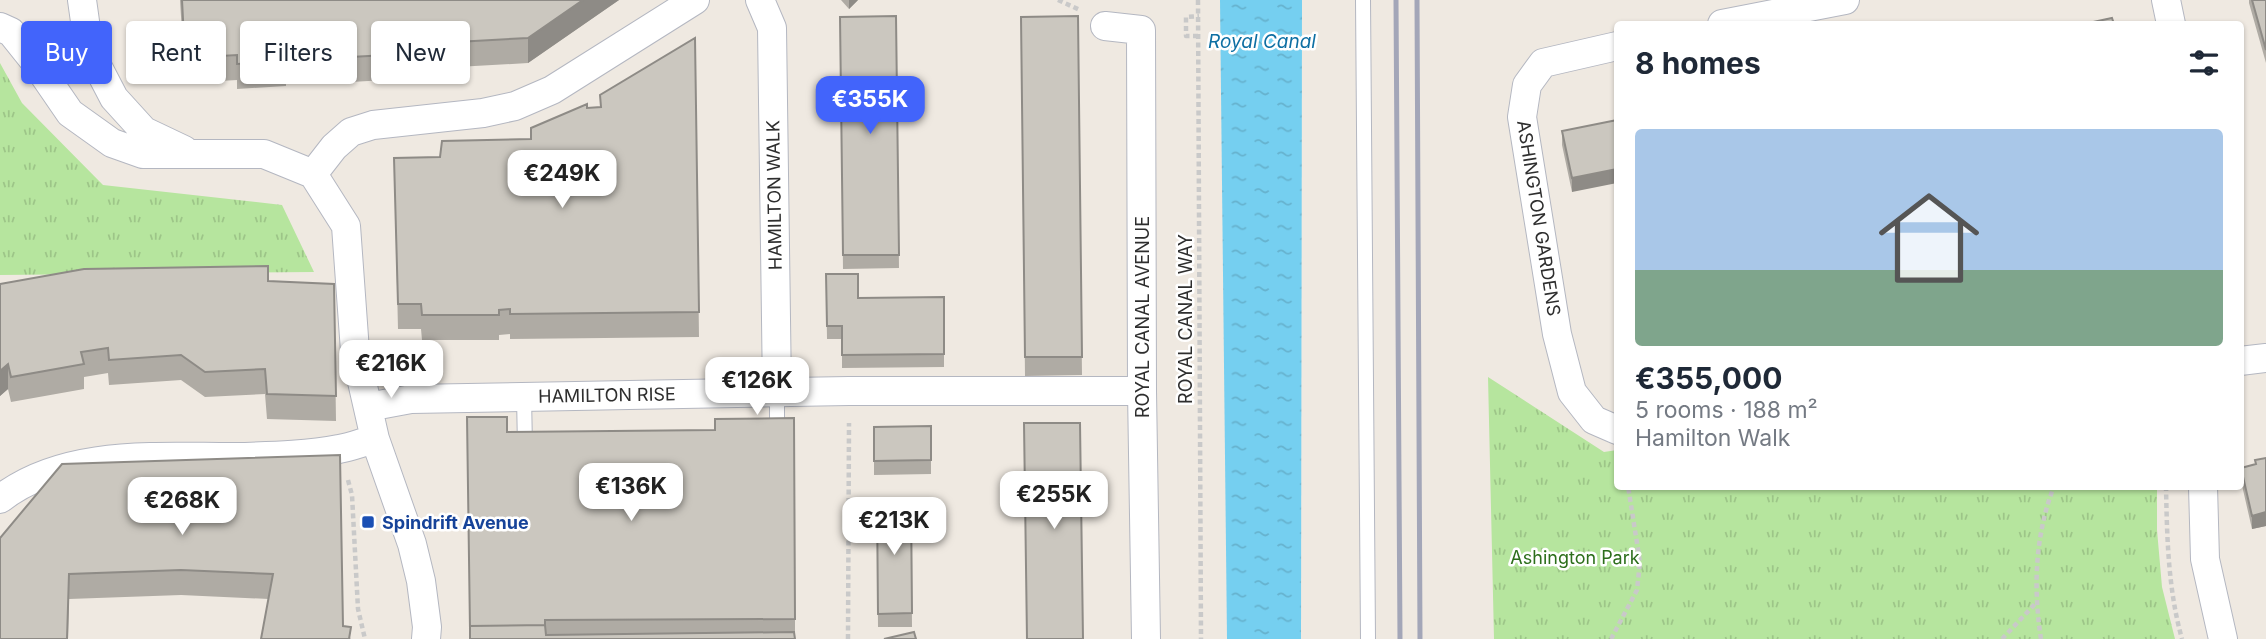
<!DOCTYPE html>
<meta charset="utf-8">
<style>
:root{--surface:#fff;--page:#f2f2f3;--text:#1f2937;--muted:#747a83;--accent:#4264fb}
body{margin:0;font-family:Inter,sans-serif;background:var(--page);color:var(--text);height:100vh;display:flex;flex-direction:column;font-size:26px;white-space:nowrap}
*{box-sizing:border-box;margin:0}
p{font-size:23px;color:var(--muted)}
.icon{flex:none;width:38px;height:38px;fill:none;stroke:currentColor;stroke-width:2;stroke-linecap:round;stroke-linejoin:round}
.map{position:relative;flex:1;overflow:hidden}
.details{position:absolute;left:1614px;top:21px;width:630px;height:469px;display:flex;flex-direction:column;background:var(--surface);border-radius:7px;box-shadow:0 2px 5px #0004}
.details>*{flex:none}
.top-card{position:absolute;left:21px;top:21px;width:665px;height:63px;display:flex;gap:14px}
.price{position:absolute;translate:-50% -60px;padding:0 16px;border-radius:14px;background:#fff;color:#222;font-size:23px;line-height:46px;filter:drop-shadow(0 2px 4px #0008)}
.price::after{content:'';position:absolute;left:50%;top:42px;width:21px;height:16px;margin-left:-10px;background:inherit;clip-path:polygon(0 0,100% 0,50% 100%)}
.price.current{background:var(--accent);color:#fff}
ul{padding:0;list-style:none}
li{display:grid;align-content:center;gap:14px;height:371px;padding:0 21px}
li span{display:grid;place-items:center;height:217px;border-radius:7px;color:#555}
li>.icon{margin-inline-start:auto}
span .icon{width:126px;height:126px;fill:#fffc;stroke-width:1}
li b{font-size:30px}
h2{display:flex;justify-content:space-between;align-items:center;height:84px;padding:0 21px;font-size:30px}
.chip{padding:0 24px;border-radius:7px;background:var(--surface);box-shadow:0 2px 5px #0004;font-size:24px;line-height:63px}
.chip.current{background:var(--accent);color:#fff}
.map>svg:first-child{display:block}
.grass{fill:url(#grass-tufts)}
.water{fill:url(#water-ripples)}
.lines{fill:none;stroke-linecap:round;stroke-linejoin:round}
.lane-casing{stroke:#b4b7c1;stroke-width:16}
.street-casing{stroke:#b4b7c1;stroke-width:30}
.path{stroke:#c9c9c9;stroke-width:4.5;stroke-dasharray:5 3.5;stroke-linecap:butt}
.lane{stroke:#fff;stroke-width:14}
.street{stroke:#fff;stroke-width:28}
.rail{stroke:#a3a6b8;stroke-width:5}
.wall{fill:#afaba4}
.shaded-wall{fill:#8e8b86}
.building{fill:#cbc7bf;stroke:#8e8b86;stroke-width:2}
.transit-dot{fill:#1a4fb4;stroke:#fff;stroke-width:2.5}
.labels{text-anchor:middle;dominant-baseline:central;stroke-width:5;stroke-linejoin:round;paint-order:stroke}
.street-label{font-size:18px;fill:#2e2e2e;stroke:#fff}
.transit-label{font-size:18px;font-weight:bold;fill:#164399;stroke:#fff;text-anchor:start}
.park-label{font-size:18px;fill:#2c6e1b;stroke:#fff}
.water-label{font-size:19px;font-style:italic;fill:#0d6fa3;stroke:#fff}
</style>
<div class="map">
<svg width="2266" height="639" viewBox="0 0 2266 639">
<defs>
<pattern id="grass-tufts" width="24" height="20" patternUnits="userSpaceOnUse" patternTransform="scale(1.75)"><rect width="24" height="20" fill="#b6e59e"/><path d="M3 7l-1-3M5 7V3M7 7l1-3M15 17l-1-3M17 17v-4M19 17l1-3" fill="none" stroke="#9dc588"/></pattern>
<pattern id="water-ripples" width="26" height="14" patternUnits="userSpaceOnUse" patternTransform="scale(1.75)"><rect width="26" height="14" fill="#75cff0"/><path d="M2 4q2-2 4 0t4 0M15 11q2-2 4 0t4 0" fill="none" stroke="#66b2ce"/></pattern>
</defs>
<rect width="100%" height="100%" fill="#efe9e1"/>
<path class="grass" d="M 0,63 L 22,103 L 103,185 L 282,205 L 314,272 L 0,275 Z
M 1488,377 L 1604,452 L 1617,450 L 1617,486 L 2157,487 L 2157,530 L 2162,587 L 2175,639 L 1494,639 Z"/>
<path class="water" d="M 1220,0 L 1302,0 L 1301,639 L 1227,639 Z"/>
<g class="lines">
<g class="lane-casing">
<path id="lane" d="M 1363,0 L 1368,639
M 524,397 L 525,446
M 777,436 L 777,392"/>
</g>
<g class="street-casing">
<path id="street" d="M 82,0 L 89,50 L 114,98 L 144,131 L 184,150
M 760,0 L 772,28 L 777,392
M 2166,0 L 2171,24
M 1722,24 L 1845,0
M 1105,26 L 1141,30 L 1142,391 L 1146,639
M 0,27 L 11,32 L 35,62 L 70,113 L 112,143 L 143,154 L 264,154 L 313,174
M 1617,46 L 1543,63 L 1527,85 L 1522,117 L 1557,334 L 1572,392 L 1594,420 L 1617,430
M 313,174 L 346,226 L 355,351 L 375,439 L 412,544 L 421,581 L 427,627 L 426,639
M 313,174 L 334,147 L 351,132 L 373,125 L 483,113 L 515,106 L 552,90 L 695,0
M 2240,361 L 2266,358
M 368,407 L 411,399 L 849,391 L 1142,391
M 2203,486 L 2205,559 L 2223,639
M 0,499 C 67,447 163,458 243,457 C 274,456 309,455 339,449 C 351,447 363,442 375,439"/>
</g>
<path class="path" d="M 1058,0 L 1080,10
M 1198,0 L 1201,639
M 1198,36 L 1186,36 L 1186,17 L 1199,16
M 348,480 L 352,495 L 358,609 L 365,639
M 2166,486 C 2167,538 2168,589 2182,639
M 848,639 L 849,423
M 1611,639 L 1637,590 L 1640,562 L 1628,486
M 2002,639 L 2035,604
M 2041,639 C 2033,587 2035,536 2054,486"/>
<use href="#lane" class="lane"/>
<use href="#street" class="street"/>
<path class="rail" d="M 1396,0 L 1400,639
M 1417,0 L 1420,639"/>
</g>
<path class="wall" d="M 180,0 L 619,0 L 528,63 L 386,71 L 386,80 L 333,83 L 332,74 L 286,77 L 286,86 L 237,89 L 237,80 L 185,83 Z
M 841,0 L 858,0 L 849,9 Z
M 2249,0 L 2266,0 L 2266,63 L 2249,3 Z
M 896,16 L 899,268 L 843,269 L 840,17 Z
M 1078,16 L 1082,375 L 1025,376 L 1021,17 Z
M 695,38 L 699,337 L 510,339 L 510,334 L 499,335 L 499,340 L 422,340 L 421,329 L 398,329 L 394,158 L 440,157 L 531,139 L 600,107 Z
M 1617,120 L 1572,192 L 1562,145 L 1562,131 Z
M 826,274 L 858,298 L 944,297 L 944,367 L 842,368 L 842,339 L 827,339 Z
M 268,281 L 334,284 L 336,421 L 267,419 L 265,394 L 205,397 L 181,380 L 109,385 L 108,373 L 84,377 L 84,389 L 11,402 L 8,389 L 0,396 L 0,284 Z
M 931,426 L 931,474 L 874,475 L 874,427 Z
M 507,432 L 795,619 L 795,637 L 470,639 Z
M 340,455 L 343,626 L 351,639 L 269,599 L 181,595 L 69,599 L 68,639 L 0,639 L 0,538 Z
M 2266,458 L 2266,526 L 2252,529 L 2241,481 L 2241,468 L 2255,464 L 2255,460 Z
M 877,500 L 911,500 L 912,627 L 878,627 Z"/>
<path class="shaded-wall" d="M 583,0 L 619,0 L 528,63 L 528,38 Z
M 849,0 L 858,0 L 849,9 Z
M 1617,169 L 1617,183 L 1572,192 L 1572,178 Z
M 8,364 L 8,389 L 0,396 L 0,371 Z
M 2266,512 L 2266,526 L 2252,529 L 2252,516 Z"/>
<path class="building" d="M 182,0 L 583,0 L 528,38 L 385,46 L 386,55 L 333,58 L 332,49 L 286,52 L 286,61 L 237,64 L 237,55 L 185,58 Z
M 2252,0 L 2266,0 L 2266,50 Z
M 896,16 L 899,255 L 843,255 L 840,17 Z
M 1078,16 L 1082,357 L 1025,357 L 1021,17 Z
M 2112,18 L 2114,24 L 2084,24 Z
M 695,38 L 699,312 L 510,314 L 510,309 L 499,310 L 499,315 L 422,315 L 421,304 L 398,304 L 394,158 L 440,157 L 442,141 L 531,139 L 531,128 L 587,104 L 587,108 L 601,107 L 600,95 Z
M 1617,120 L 1617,169 L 1572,178 L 1562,131 Z
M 268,266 L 268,281 L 334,284 L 336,396 L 267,394 L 265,369 L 205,372 L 181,355 L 109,360 L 108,348 L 81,352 L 84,364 L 11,377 L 8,364 L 0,371 L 0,284 L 84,269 Z
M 826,274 L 858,274 L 858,298 L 944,297 L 944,354 L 842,355 L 842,326 L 827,326 Z
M 467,417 L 507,417 L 507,432 L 715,430 L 715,419 L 794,418 L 795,619 L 545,620 L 545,625 L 470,626 L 470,629 Z
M 1024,423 L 1080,423 L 1083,639 L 1027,639 Z
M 931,426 L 931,460 L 874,461 L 874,427 Z
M 340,455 L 343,626 L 351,627 L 349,639 L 261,639 L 273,574 L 181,570 L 69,574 L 67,639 L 0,639 L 0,538 L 62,464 Z
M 2266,458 L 2266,512 L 2252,516 L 2241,468 L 2256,464 L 2255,460 Z
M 877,500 L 911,500 L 912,613 L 878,614 Z
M 545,625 L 546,635 L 794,632 L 795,639 L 470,639 L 470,626 Z
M 914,632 L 916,639 L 884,639 Z"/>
<rect class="transit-dot" x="361" y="515" width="14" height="14" rx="3.5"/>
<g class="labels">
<g class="street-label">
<text transform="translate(774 195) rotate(-91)">HAMILTON WALK</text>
<text transform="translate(1539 218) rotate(81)">ASHINGTON GARDENS</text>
<text transform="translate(1142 317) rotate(-90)">ROYAL CANAL AVENUE</text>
<text transform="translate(1185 319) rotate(-90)">ROYAL CANAL WAY</text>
<text transform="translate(607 395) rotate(-1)">HAMILTON RISE</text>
</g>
<g class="transit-label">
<text x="382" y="522">Spindrift Avenue</text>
</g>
<g class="park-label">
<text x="1575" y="557">Ashington Park</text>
</g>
<g class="water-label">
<text x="1262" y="41">Royal Canal</text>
</g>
</g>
</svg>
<b class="price current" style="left:870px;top:136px">€355K</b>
<b class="price" style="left:562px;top:210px">€249K</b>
<b class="price" style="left:391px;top:400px">€216K</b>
<b class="price" style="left:757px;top:417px">€126K</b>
<b class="price" style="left:631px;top:523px">€136K</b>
<b class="price" style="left:1054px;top:531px">€255K</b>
<b class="price" style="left:182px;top:537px">€268K</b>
<b class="price" style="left:894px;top:557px">€213K</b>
<div class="top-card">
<a class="chip current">Buy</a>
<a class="chip">Rent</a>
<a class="chip">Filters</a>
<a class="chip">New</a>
</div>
<section class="details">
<h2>8 homes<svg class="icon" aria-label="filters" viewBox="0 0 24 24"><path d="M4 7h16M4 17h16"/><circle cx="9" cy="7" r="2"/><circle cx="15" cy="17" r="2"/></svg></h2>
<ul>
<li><span style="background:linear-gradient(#a9c7e8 65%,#7fa58c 0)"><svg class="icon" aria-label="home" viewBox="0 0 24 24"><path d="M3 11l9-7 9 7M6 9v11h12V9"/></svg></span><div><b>€355,000</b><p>5 rooms · 188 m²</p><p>Hamilton Walk</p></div></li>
</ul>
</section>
</div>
